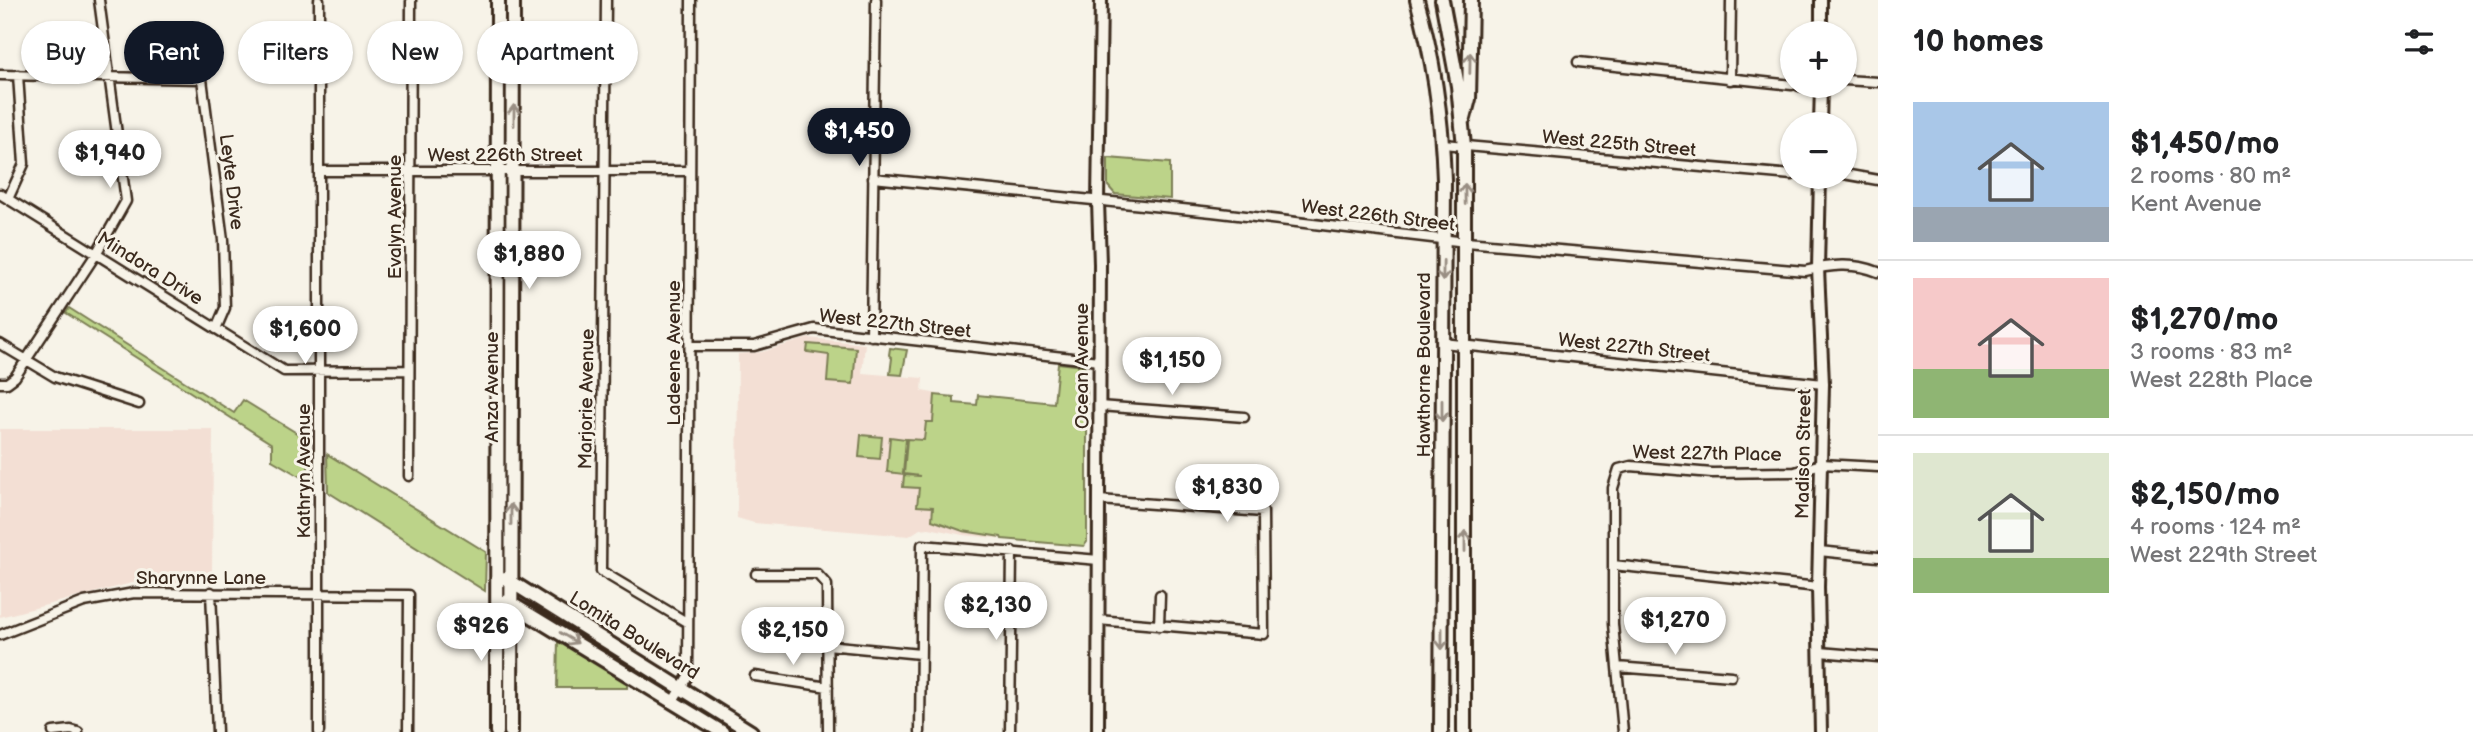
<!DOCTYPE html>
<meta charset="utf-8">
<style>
:root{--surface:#fff;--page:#f2f2f2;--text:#202124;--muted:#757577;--line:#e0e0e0;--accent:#111827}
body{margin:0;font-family:"Balsamiq Sans",sans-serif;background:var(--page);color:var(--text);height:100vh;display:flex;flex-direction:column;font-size:26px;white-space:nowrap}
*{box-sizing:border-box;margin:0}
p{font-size:23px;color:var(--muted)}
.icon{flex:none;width:38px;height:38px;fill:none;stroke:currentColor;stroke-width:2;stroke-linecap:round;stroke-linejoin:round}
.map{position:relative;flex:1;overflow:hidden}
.details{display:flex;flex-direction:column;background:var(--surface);width:595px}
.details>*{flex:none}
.top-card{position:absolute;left:21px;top:21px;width:665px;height:63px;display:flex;gap:14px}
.controls{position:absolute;left:1780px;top:21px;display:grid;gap:14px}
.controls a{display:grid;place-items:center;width:77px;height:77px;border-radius:50%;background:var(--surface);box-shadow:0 2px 5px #0004;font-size:35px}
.price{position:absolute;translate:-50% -60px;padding:0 16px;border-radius:24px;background:#fff;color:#222;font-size:23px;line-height:46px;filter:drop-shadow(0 2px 4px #0008)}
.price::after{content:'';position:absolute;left:50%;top:42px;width:21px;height:16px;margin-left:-10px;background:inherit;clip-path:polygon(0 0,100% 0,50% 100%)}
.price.active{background:var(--accent);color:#fff}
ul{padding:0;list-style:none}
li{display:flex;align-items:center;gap:21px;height:175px;padding:0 35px}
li+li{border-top:2px solid var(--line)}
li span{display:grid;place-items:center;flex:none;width:196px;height:140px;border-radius:0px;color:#555}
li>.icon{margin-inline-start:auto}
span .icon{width:84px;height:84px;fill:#fffc;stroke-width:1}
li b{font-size:30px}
h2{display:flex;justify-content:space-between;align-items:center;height:84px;padding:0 35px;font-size:30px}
.pill{padding:0 24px;border-radius:32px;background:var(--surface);box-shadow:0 2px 5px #0004;font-size:24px;line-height:63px}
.pill.active{background:var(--accent);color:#fff}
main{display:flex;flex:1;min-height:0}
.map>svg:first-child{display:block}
.built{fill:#f3dfd4}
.green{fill:#bcd389;stroke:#7c7e54;stroke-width:2}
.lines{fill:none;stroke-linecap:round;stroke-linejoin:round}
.minor-casing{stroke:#3b2a1e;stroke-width:13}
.tertiary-casing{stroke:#3b2a1e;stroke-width:16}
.secondary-casing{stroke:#3b2a1e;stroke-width:18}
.primary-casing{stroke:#3b2a1e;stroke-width:18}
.minor{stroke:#f7f3e8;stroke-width:8}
.tertiary{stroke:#f7f3e8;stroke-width:10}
.secondary{stroke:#f7f3e8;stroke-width:12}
.primary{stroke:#f7f3e8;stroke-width:12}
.oneway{stroke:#998e83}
.labels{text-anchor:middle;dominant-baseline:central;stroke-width:6;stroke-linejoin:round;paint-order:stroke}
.street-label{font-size:19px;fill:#3b2a1e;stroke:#f7f3e8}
</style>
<main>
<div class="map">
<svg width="1878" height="732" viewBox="0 0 1878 732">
<rect width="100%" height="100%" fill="#f7f3e8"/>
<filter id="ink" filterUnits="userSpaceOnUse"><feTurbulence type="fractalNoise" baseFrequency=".0143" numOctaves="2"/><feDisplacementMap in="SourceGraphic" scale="14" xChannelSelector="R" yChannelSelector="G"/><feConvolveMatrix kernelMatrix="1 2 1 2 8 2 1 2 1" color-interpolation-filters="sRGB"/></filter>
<g filter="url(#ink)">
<path class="built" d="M 809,338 L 865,344 L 862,373 L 923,378 L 922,391 L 954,397 L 954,403 L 977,405 L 978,395 L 1054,403 L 1058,363 L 1086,367 L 1087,542 L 1084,546 L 963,535 L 929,528 L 920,529 L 909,536 L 754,523 L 737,518 L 738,354 L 762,352 Z
M 0,429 L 213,429 L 212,581 L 132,583 L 0,617 Z"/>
<path class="green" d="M 498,0 L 513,0 L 511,582 L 497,573 Z
M 1108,158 L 1170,163 L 1170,199 L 1115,194 L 1108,186 Z
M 69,308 L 234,413 L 243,400 L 308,440 L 308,481 L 272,460 L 272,444 L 66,313 Z
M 808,344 L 856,348 L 853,384 L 827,382 L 829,355 L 807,352 Z
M 890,348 L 907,350 L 902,375 L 890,374 L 892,358 L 889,355 Z
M 1058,363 L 1084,366 L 1087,371 L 1087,542 L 1084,546 L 1002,539 L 1001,537 L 963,531 L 932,520 L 933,507 L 917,506 L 919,488 L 903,487 L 904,475 L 920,476 L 904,474 L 907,439 L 924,440 L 926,422 L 933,422 L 935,395 L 954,397 L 954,403 L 977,405 L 978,395 L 1054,403 Z
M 861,435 L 882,437 L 880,459 L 859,457 Z
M 890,437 L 906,439 L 903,474 L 887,472 Z
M 327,454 L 486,552 L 485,591 L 328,492 Z
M 558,639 L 627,682 L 627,688 L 557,688 Z"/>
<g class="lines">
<g class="minor-casing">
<path id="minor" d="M 319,0 L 319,732
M 606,0 L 601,571 L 688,623
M 1578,62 L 1792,85
M 0,75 L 202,79 L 223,240 L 225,308 L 216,329
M 1730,80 L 1731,0
M 1844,80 L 1878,82
M 1799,86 L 1821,88
M 1443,144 L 1792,175
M 319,171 L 690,171
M 1844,174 L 1878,180
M 1811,177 L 1826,177
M 873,178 L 1212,212 L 1466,242 L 1805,271 C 1830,265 1854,262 1878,272
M 0,194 L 284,371 L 409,370
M 8,199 L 24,164 L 18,75
M 871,336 L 876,0
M 1443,343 L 1823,384
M 0,344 L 55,377 L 139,404
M 690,346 L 754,346 L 814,329 L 1099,361
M 0,383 L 7,383 L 15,377 L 96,254 L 126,201 L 99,0
M 1099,406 L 1244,417
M 409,476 L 411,0
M 1819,551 L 1878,557
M 1613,565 L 1818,587
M 756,574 L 817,574 L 827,585 L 828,732
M 211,592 L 217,732
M 1098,620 L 1264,634 L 1263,512 L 1099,500
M 1159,626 L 1160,595
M 0,635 L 84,602 L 134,593 L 409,595 L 408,732
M 827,645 L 920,654
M 1820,652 L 1878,657
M 1617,667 L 1731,676
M 755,676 L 828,687
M 673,701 L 688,676 L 691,0
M 53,732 L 71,730 L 78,732
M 920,732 L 922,545 L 1099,560
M 1010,732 L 1012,551
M 1623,732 L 1613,624 L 1613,488 L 1619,469 L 1631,466 L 1712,473 L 1795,472 L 1821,464 L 1878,467"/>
</g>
<g class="tertiary-casing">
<path id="tertiary" d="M 1821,0 L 1821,33
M 1820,124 L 1821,86
M 1820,177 L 1818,268 L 1823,384 L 1818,587 L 1821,732
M 1098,732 L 1100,264 L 1098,201 L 1101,0"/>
</g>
<g class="secondary-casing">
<path id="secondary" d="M 505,578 L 751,732
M 507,601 L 722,732
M 497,732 L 498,0
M 511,732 L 513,0"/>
</g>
<g class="primary-casing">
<path id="primary" d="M 1417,0 C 1434,59 1442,118 1444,180 L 1441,732
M 1442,0 L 1458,86 L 1464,146 L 1464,732
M 1464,118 L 1469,99 L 1471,0"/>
</g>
<use href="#minor" class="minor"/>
<use href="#tertiary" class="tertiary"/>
<use href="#secondary" class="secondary"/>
<use href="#primary" class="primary"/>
</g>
<defs><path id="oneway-shaft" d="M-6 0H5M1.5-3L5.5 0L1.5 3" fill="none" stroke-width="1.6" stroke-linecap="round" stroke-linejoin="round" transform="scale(1.75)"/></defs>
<g class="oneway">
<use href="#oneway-shaft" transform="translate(1470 63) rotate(-89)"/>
<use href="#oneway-shaft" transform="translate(514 115) rotate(-90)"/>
<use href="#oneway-shaft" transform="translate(1465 194) rotate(-91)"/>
<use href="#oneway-shaft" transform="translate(1443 271) rotate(91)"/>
<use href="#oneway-shaft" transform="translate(1442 411) rotate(90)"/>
<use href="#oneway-shaft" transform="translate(511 514) rotate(-90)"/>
<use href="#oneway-shaft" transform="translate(1465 541) rotate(-90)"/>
<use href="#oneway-shaft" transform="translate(569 638) rotate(31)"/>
<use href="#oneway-shaft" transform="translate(1442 639) rotate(90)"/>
</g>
</g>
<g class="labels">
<g class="street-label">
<text transform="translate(1619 144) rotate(5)">West 225th Street</text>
<text x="505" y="155">West 226th Street</text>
<text transform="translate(231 182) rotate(83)">Leyte Drive</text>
<text transform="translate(1378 216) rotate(7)">West 226th Street</text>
<text transform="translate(395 217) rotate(-90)">Evalyn Avenue</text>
<text transform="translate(150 269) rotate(32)">Mindora Drive</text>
<text transform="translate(895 324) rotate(6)">West 227th Street</text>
<text transform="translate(1634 348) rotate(6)">West 227th Street</text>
<text transform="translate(674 353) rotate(-90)">Ladeene Avenue</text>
<text transform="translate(1424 365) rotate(-90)">Hawthorne Boulevard</text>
<text transform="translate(1082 366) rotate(-90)">Ocean Avenue</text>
<text transform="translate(492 387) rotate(-90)">Anza Avenue</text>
<text transform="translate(587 399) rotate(-89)">Marjorie Avenue</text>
<text transform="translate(1707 454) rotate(1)">West 227th Place</text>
<text transform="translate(1804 454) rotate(-89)">Madison Street</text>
<text transform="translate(304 471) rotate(-90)">Kathryn Avenue</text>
<text x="201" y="578">Sharynne Lane</text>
<text transform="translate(634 636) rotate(32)">Lomita Boulevard</text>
</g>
</g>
</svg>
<div class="controls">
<a>+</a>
<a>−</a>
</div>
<b class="price active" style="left:859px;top:168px">$1,450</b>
<b class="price" style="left:110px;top:190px">$1,940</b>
<b class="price" style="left:529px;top:291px">$1,880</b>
<b class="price" style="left:305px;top:366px">$1,600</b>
<b class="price" style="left:1172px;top:397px">$1,150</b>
<b class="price" style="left:1227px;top:524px">$1,830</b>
<b class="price" style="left:996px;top:642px">$2,130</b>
<b class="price" style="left:1675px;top:657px">$1,270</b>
<b class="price" style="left:481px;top:663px">$926</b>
<b class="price" style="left:793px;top:667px">$2,150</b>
<div class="top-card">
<a class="pill">Buy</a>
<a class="pill active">Rent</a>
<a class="pill">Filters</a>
<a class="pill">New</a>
<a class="pill">Apartment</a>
</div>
</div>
<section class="details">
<h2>10 homes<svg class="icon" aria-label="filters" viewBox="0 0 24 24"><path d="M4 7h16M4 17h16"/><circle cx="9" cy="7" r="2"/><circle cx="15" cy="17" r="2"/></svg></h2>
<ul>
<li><span style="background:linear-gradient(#a9c7e8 75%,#9aa5b1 0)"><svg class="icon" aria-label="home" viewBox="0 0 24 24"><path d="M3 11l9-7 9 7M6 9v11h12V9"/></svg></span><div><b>$1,450/mo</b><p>2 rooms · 80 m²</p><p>Kent Avenue</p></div></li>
<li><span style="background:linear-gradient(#f6c9c9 65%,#8fb573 0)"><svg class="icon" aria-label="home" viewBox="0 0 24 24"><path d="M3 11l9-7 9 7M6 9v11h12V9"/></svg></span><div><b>$1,270/mo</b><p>3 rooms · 83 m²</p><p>West 228th Place</p></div></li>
<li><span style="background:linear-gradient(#dfe7d0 75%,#8fb573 0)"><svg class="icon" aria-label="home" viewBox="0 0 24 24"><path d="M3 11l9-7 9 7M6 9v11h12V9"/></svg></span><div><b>$2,150/mo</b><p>4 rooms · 124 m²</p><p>West 229th Street</p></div></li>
</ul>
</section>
</main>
